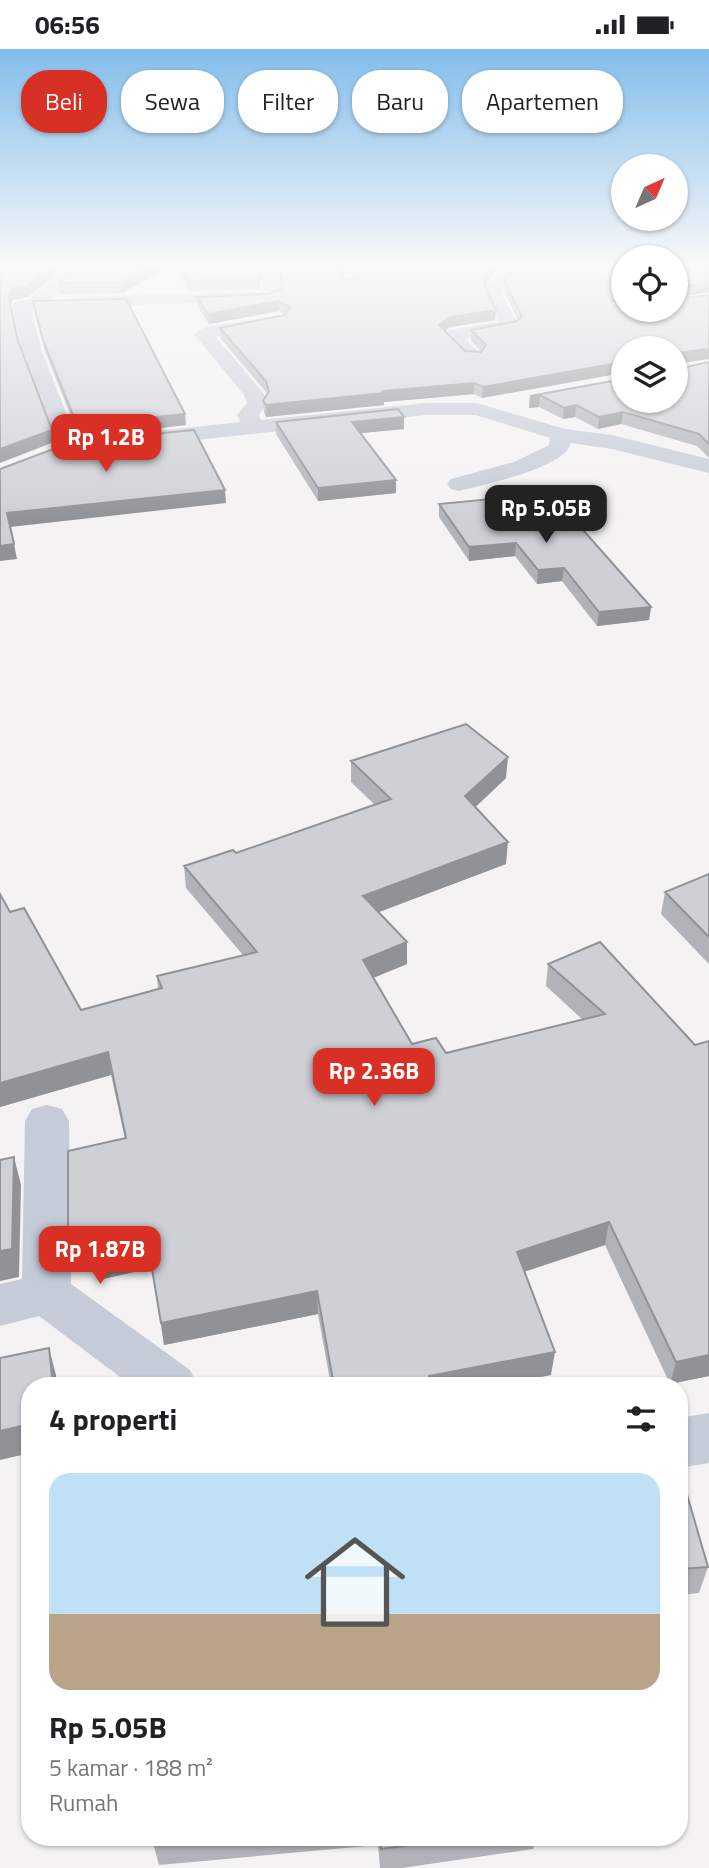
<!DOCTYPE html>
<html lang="id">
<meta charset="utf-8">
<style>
:root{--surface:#fff;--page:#f6f6f6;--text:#202124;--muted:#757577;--line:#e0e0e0;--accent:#d93025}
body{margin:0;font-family:"Titillium Web",sans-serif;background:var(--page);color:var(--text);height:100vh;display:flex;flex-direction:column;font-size:26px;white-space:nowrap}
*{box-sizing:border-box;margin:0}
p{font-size:23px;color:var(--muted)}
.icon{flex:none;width:38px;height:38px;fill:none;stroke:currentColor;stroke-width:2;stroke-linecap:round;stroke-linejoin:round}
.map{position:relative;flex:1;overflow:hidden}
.side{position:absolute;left:21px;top:1328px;width:667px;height:469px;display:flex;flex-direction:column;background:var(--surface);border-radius:28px;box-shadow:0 2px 5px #0004}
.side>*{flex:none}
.guide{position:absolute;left:21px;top:21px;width:668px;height:63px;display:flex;gap:14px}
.needle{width:46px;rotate:44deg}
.buttons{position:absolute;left:611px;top:105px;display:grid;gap:14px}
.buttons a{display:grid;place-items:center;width:77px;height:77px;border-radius:50%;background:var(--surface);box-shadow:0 2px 5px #0004;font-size:35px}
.price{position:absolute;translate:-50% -60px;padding:0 16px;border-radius:14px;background:var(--accent);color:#fff;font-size:23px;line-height:46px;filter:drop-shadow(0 2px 4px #0008)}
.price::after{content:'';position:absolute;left:50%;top:42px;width:21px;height:16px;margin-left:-10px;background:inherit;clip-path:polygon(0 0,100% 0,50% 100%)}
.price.selected{background:#222;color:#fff}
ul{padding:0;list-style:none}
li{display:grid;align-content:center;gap:14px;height:371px;padding:0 28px}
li+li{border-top:2px solid var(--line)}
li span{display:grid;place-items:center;height:217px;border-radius:21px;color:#555}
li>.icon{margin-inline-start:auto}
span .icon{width:126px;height:126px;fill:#fffc;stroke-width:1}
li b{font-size:30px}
h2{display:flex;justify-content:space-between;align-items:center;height:84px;padding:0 28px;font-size:30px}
.chip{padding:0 24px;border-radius:28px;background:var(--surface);box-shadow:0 2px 5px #0004;font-size:24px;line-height:63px}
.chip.selected{background:var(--accent);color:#fff}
.status{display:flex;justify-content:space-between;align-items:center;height:49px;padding:0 35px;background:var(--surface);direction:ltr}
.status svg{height:19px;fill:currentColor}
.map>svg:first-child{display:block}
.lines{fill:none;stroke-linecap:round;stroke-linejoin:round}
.street{fill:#c5cbd7;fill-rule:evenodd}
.wall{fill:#b1b3b8}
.shaded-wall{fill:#909296}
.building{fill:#ced0d6;stroke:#909296;stroke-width:2}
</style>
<div class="status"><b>06:56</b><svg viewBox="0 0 49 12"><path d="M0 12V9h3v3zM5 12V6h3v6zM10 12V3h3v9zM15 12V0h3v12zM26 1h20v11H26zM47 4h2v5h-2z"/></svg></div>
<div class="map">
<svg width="709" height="1819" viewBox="0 0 709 1819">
<rect width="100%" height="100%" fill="#f4f2f2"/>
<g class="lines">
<path class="street" d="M 69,218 L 87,218 L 41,258 L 31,260 L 42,303 L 77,391 L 240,373 L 237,366 L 247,354 L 244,346 L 194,285 L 203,279 L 273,267 L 282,272 L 279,276 L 216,288 L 264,345 L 267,354 L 259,366 L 261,371 L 426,354 L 477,354 L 565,380 L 612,386 L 709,410 L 709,424 L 612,400 L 571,394 C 565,419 483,436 459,442 L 451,440 L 447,435 L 451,430 L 514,413 L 549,396 L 550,389 L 476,366 L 426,366 L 69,405 L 61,403 L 22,303 L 12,257 L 15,253 L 29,250 Z
M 262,218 L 278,218 L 281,247 L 278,251 L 75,258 L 66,253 L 75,248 L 263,243 Z
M 355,218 L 372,218 L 355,238 L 343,238 L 341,234 Z
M 498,218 L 514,218 L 517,224 L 502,239 L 502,246 L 519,276 L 516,280 L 465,290 L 483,307 L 480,311 L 466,311 L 441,287 L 450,281 L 499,273 C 486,249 477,243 500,223 Z
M 47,1056 L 62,1060 L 69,1072 L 71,1235 L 190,1321 L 198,1337 L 132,1337 L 39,1267 L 0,1277 L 0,1235 L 22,1230 L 25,1072 L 32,1060 Z
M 709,1364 L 709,1414 L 679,1419 L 679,1369 Z"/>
</g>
<path class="wall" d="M 167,218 L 122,244 L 60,245 L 59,234 Z
M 174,218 L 260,218 L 260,240 L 188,242 Z
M 280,218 L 349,218 L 349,221 L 342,229 L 343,231 L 496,220 L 486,235 L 485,239 L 496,261 L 495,271 L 450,278 L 445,282 L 465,302 L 481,302 L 471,292 L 471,281 L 518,271 L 505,245 L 505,230 L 676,218 L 709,218 L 709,245 L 709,243 L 677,248 L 678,250 L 709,246 L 709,312 L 709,310 L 676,299 L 482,349 L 474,345 L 384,353 L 384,356 L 266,368 L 264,364 L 263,352 L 267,346 L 266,343 L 221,290 L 220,279 L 285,266 L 279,262 L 209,275 L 198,258 L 197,248 L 268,245 L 281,239 Z
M 33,252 L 186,376 L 79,388 L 45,302 L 34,263 Z
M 709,313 L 709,409 L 697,397 L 621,375 L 598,380 L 575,368 L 563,370 L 539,358 L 529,359 L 530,347 L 678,320 Z
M 404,368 L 404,380 L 360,384 L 396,431 L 396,444 L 318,452 L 276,385 L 276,373 Z
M 439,455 L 542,458 L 651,558 L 649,571 L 597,577 L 562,532 L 537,535 L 515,507 L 469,512 L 439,468 Z
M 351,712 L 506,729 L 475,758 L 506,815 L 379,863 L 407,893 L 407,915 L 373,929 L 412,995 L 446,1004 L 583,971 L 546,937 L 548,915 L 695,996 L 709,992 L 709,1327 L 670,1335 L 605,1196 L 524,1223 L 551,1326 L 490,1337 L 331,1337 L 318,1265 L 164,1296 L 152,1219 L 98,1231 L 94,1214 L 73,1219 L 125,1090 L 111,1026 L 0,1058 L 0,845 L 10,863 L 81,961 L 158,940 L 157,927 L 243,906 L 186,839 L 184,817 L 236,804 L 375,756 L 351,733 Z
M 709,825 L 709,915 L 661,865 L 665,843 Z
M 679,1418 L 708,1518 L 699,1544 L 679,1546 Z
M 153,1788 L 537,1788 L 533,1800 L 402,1819 L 380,1819 L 378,1796 L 159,1816 L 153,1794 Z"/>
<path class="shaded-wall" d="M 50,218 L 65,218 L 28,248 L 13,251 L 9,258 L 8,246 L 11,240 Z
M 147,218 L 167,218 L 122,244 L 121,233 Z
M 343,218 L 349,218 L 349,221 L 338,234 L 338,224 Z
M 491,218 L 496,218 L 496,220 L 486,235 L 483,246 L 486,225 Z
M 709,234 L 709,243 L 676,248 L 676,238 Z
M 278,252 L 279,262 L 209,275 L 208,265 Z
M 496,261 L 495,271 L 450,278 L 438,287 L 439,276 L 450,268 Z
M 709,300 L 709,310 L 676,315 L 676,304 Z
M 623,313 L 623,324 L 482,349 L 483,338 Z
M 474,334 L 474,345 L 384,353 L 384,356 L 266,368 L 266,356 L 383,342 Z
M 540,346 L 539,358 L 529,359 L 530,347 Z
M 576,356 L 575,368 L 563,370 L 564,359 Z
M 623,363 L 621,375 L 598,380 L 599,368 Z
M 185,365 L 186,376 L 79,388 L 77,376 Z
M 404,368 L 404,380 L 352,385 L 352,373 Z
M 52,381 L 54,393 L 0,414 L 0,400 Z
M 396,431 L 396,444 L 318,452 L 318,439 Z
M 225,441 L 226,454 L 10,478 L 7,464 Z
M 516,494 L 515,507 L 469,512 L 469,498 Z
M 14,495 L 17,510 L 0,512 L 0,497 Z
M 564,519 L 562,532 L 537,535 L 538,521 Z
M 651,558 L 649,571 L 597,577 L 599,563 Z
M 508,708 L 506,729 L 464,769 L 465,747 Z
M 508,793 L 506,815 L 363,869 L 363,847 Z
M 407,893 L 407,915 L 363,933 L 363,911 Z
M 108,1003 L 111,1026 L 0,1058 L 0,1034 Z
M 14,1108 L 21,1136 L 19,1228 L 0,1232 L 0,1202 Z
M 609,1173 L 605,1196 L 514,1226 L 517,1203 Z
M 90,1191 L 148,1196 L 152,1219 L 98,1231 L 94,1214 L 73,1219 L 68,1197 Z
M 317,1242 L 318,1265 L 164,1296 L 161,1274 Z
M 49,1299 L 56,1326 L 57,1337 L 53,1337 Z
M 555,1303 L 551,1326 L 490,1337 L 428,1337 L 429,1327 Z
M 709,1306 L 709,1327 L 670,1335 L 676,1313 Z
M 30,1375 L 30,1404 L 0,1411 L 0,1382 Z"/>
<path class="building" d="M 0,218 L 50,218 L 26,237 L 11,240 L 8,246 L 18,292 L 52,381 L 0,400 Z
M 77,218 L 147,218 L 121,233 L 59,234 Z
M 179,218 L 260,218 L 260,231 L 188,232 Z
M 280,218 L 343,218 L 338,224 L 343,231 L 357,230 L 367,218 L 491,218 L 486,225 L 484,236 L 496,261 L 450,268 L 439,276 L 465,302 L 481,303 L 486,296 L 471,281 L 517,272 L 522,267 L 505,235 L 505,230 L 517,218 L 623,218 L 623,261 L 676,261 L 676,239 L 678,250 L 709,246 L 709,300 L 676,304 L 676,307 L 676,299 L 623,299 L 623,313 L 483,338 L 474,334 L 383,342 L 385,344 L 266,356 L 263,352 L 269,342 L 266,332 L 220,279 L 285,266 L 290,258 L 278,252 L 208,265 L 197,248 L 268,245 L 282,239 Z
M 676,218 L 709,218 L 709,234 L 676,238 Z
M 126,250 L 185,365 L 77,376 L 43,291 L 33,252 Z
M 709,313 L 709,395 L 699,385 L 623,363 L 599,368 L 576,356 L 564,359 L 540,346 L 530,347 L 623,330 L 623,352 L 676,352 L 676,318 L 678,320 Z
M 398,360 L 404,368 L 352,373 L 396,431 L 318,439 L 276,373 Z
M 194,381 L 225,441 L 7,464 L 14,495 L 0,497 L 0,420 L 72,393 Z
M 533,446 L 542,458 L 554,448 L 651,558 L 599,563 L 564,519 L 538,521 L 516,494 L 469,498 L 439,455 Z
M 466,675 L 508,708 L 465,747 L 508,793 L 363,847 L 407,893 L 363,911 L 412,995 L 436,989 L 446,1004 L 605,965 L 548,915 L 600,893 L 695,996 L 709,992 L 709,1306 L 676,1313 L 609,1173 L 517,1203 L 555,1303 L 429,1327 L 431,1337 L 334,1337 L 317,1242 L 161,1274 L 148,1196 L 93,1208 L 90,1191 L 68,1197 L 68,1102 L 126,1089 L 108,1003 L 0,1034 L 0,845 L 10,863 L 24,859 L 81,961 L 162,939 L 157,927 L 257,903 L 184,817 L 233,801 L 236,804 L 391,750 L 351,712 Z
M 709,825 L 709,888 L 665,843 Z
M 14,1108 L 12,1200 L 0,1202 L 0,1111 Z
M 49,1299 L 53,1337 L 30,1337 L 30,1375 L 0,1382 L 0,1309 Z
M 679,1418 L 708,1518 L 679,1520 Z
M 153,1788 L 217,1788 L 153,1794 Z
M 380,1788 L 467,1788 L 381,1800 Z"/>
<linearGradient id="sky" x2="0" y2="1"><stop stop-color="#83bdeb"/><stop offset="0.46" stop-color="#faf9f9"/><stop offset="1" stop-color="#faf9f9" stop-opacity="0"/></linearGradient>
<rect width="709" height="473" fill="url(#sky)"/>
</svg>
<div class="buttons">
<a><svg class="needle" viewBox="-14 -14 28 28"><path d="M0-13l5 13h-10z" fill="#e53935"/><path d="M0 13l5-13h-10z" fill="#757577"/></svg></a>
<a><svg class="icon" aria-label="locate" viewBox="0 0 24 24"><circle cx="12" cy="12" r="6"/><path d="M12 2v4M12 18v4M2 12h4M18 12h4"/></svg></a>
<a><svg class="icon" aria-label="layers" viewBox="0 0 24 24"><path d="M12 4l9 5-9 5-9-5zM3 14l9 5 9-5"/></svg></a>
</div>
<b class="price" style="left:106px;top:425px">Rp 1.2B</b>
<b class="price selected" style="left:546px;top:496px">Rp 5.05B</b>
<b class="price" style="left:374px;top:1059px">Rp 2.36B</b>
<b class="price" style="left:100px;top:1237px">Rp 1.87B</b>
<div class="guide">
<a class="chip selected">Beli</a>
<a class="chip">Sewa</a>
<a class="chip">Filter</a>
<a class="chip">Baru</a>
<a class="chip">Apartemen</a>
</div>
<section class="side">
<h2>4 properti<svg class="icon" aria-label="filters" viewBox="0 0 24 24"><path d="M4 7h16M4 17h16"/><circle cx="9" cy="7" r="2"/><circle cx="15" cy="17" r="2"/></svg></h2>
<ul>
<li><span style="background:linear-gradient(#bfe0f5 65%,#b9a48a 0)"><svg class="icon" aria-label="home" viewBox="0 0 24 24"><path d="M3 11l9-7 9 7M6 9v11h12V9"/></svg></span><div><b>Rp 5.05B</b><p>5 kamar · 188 m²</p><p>Rumah</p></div></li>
</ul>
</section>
</div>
